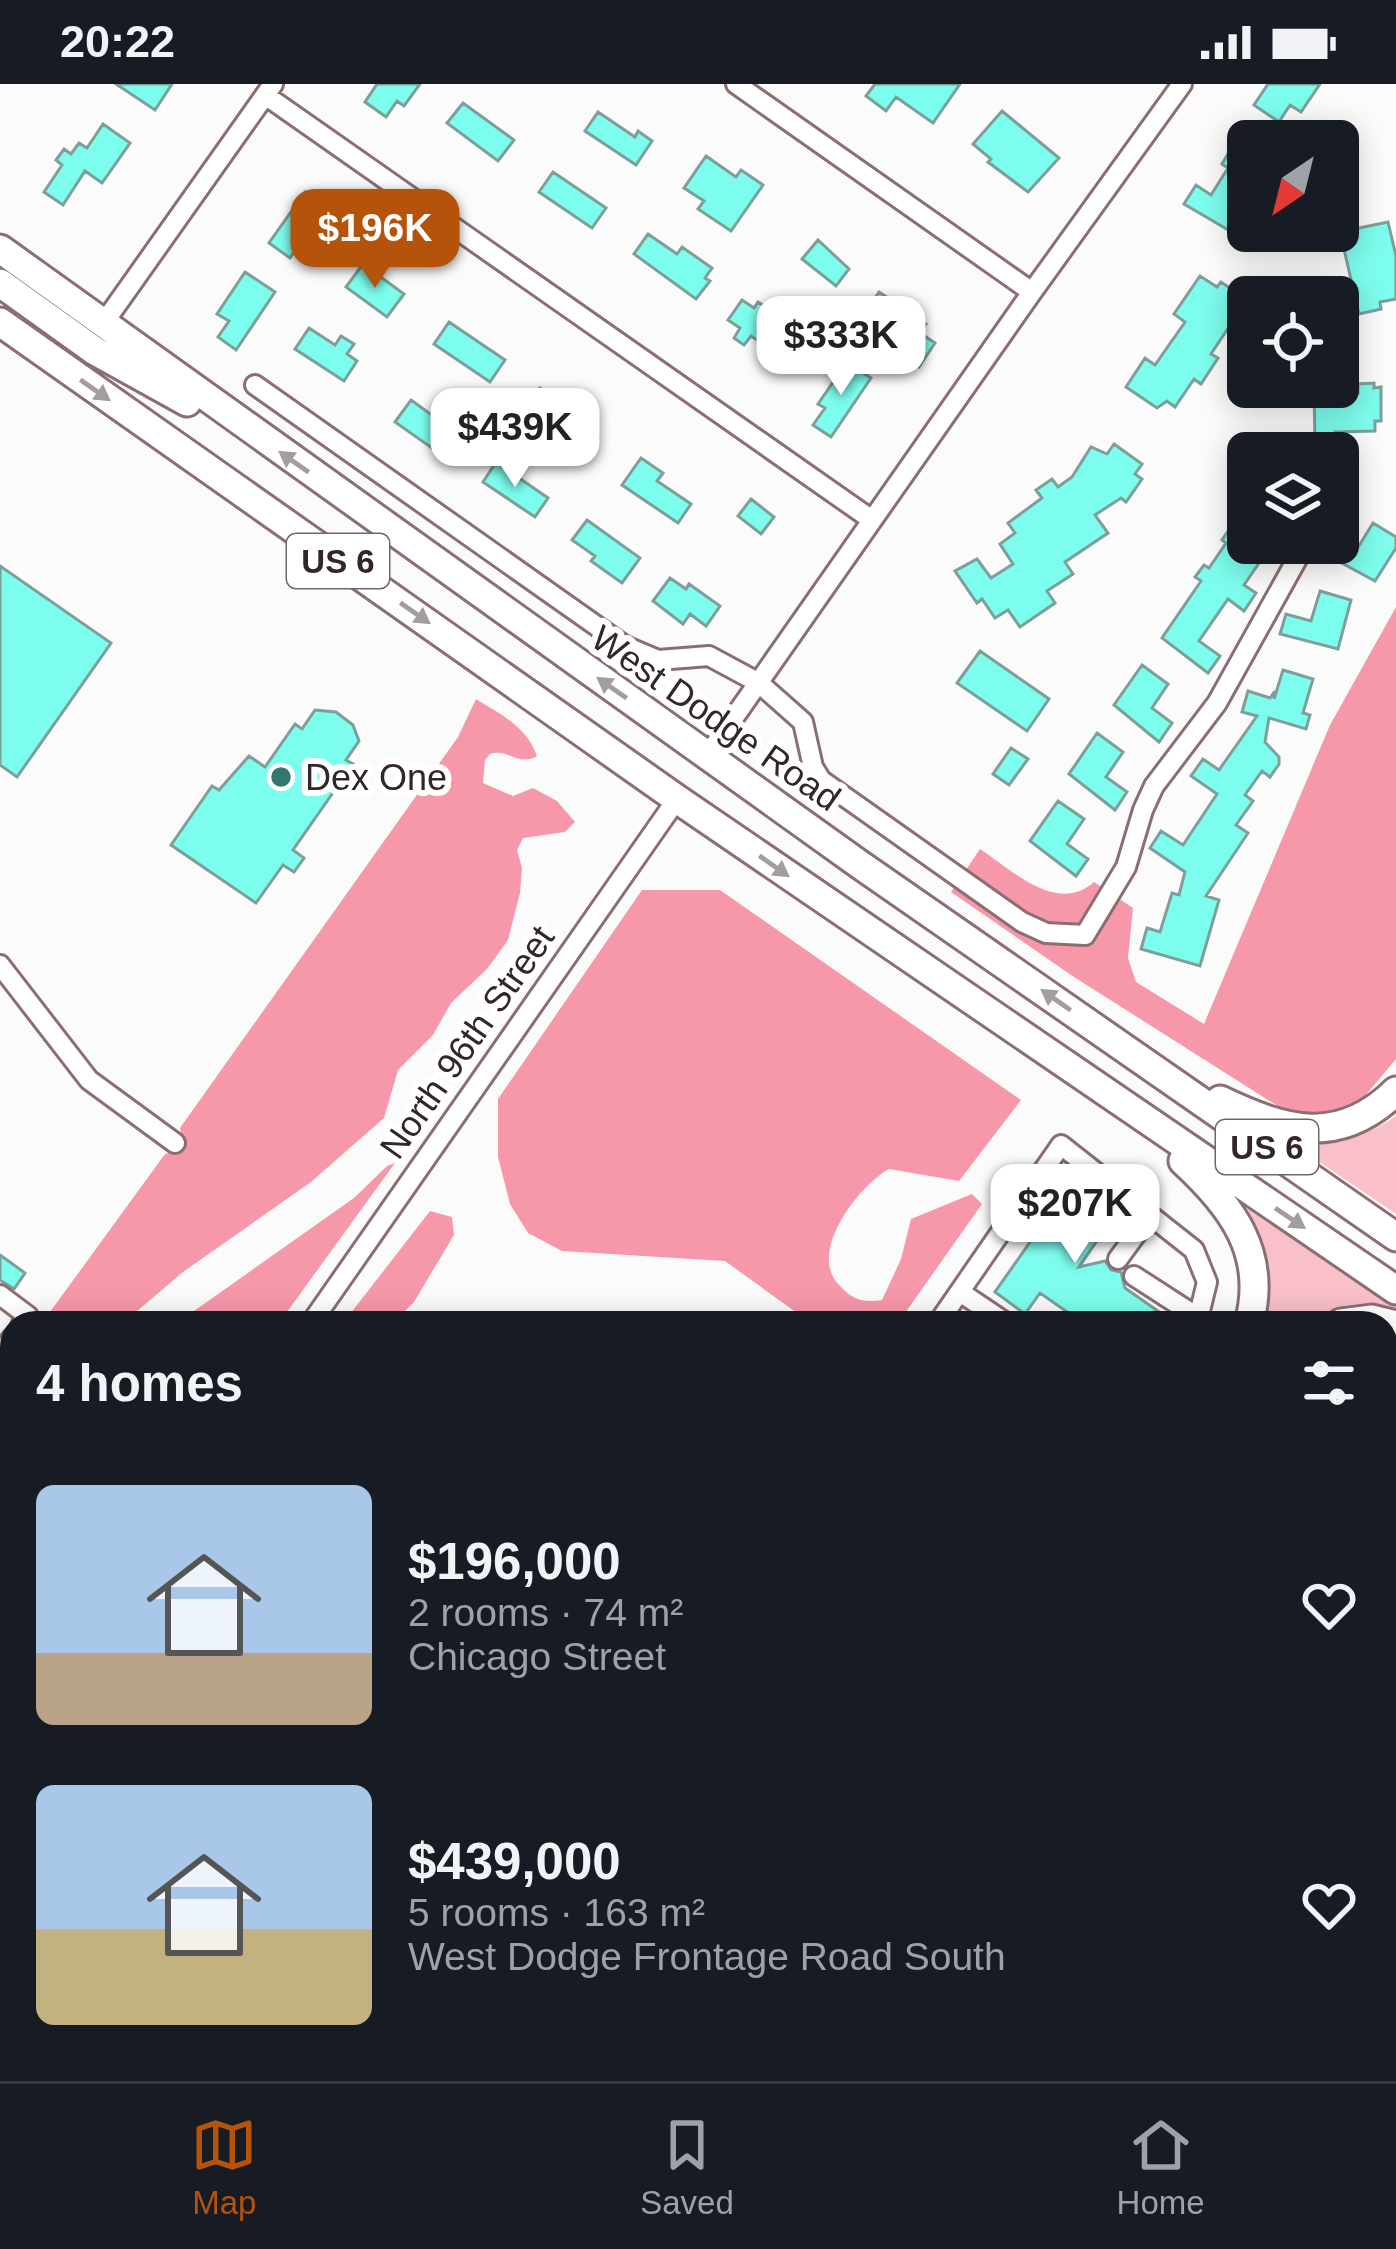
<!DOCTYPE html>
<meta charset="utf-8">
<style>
:root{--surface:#171b24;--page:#242831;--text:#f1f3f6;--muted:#9ea1a6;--line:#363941;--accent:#b45309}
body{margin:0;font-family:Arial,sans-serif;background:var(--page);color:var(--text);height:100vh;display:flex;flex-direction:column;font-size:45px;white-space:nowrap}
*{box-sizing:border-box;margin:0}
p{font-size:39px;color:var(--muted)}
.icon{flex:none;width:66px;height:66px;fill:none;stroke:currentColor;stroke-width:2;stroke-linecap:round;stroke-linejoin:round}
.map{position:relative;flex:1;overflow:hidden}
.drawer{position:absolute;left:0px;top:1227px;width:1398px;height:771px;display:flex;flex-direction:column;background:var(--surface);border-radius:36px 36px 0 0;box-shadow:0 6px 30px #0003}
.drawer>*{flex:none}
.needle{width:78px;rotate:215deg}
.fabs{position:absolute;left:1227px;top:36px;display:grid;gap:24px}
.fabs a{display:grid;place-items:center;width:132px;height:132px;border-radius:18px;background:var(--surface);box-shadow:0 6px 30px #0003;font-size:60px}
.price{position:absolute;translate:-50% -102px;padding:0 27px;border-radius:24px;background:#fff;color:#222;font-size:39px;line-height:78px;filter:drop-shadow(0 3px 6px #0008)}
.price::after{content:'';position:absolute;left:50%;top:72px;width:36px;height:27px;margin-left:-18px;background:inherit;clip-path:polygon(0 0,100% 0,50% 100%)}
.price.active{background:var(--accent);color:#fff}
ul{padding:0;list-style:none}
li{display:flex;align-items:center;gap:36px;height:300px;padding:0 36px}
li span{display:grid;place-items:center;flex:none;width:336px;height:240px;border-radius:18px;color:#555}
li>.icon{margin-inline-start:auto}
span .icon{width:144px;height:144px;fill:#fffc;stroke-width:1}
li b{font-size:51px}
h2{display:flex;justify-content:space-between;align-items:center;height:144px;padding:0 36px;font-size:51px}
.status{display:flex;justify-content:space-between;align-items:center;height:84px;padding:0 60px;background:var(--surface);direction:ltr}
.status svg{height:33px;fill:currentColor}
.tabs{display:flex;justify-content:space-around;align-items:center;height:168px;border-top:3px solid var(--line);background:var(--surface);font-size:33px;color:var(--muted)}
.tabs a{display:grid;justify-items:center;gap:6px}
.tabs .active{color:var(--accent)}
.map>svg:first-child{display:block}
.green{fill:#f9c0ca}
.forest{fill:#f797aa}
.building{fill:#7dfded;stroke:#7e9f99;stroke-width:3}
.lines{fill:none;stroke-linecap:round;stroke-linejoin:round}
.minor-casing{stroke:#8b6e73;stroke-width:24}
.major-casing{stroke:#8b6e73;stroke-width:30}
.highway-casing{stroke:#8b6e73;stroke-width:33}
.minor{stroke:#fff;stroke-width:18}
.major{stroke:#fff;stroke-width:24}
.highway{stroke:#fff;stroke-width:27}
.oneway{fill:#a39d9e}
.poi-dot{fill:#31786f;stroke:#fff;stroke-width:4.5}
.labels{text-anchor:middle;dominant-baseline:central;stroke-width:12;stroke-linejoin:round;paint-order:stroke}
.shield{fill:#fff;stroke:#706768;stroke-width:3}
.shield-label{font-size:33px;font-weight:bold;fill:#322628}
.street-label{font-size:36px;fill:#322628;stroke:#fff}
.poi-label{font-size:36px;fill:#322628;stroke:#fff;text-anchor:start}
</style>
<div class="status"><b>20:22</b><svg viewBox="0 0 49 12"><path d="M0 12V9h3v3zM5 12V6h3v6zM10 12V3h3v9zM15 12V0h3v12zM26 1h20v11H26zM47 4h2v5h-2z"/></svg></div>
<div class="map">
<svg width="1396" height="1997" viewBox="0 0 1396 1997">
<rect width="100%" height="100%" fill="#fbfbfb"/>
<path class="green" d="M 1396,1032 L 1396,1130 L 1281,1052 C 1323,1064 1360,1057 1396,1032 Z
M 1247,1123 L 1396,1223 L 1396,1232 C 1350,1233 1307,1239 1261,1239 L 1257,1159 Z
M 1386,1255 L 1396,1258 L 1396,1492 L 1386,1488 Z"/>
<path class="forest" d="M 1396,523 L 1396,975 L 1364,1013 L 1347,1025 L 1327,1032 L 1305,1032 L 1284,1026 L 1074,893 L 951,808 L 980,765 C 1012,786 1057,831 1094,798 L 1133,824 L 1128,874 L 1136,898 L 1204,940 L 1330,641 Z
M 476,615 C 502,631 527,643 537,672 C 519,683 508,664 490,670 L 485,676 L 483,699 L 513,712 L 533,704 L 557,717 L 575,738 L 565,748 L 523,754 L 517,766 L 522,784 L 520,809 L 508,856 L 487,885 L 451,919 L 433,951 L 398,986 L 384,1034 L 311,1098 L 183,1188 L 123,1239 L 42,1239 L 165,1070 L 177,1067 L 183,1060 L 180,1044 L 458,653 Z
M 642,806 L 720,806 L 1021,1016 L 959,1097 L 889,1085 C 858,1102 806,1170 840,1202 C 853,1216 863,1219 882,1216 L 901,1175 L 911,1135 L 972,1110 L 982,1120 L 898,1239 L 811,1239 L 725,1177 L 562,1167 L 528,1149 L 510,1120 L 498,1073 L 498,1015 Z
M 395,1079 L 279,1239 L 177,1239 L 354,1114 L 387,1082 Z
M 430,1127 L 452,1133 L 454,1151 L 414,1218 L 393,1239 L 343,1239 Z"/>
<path class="building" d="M 116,0 L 172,0 L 155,26 Z
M 377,0 L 420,0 L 404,22 L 397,17 L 386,33 L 365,18 Z
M 875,0 L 960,0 L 933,39 L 896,13 L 886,27 L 866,12 Z
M 1268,0 L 1320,0 L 1301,28 L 1290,21 L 1279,38 L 1254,21 Z
M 463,19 L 514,56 L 498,77 L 447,39 Z
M 1002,27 L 1059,74 L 1028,108 L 988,78 L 991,75 L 973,60 Z
M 598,28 L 635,53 L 638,47 L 652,57 L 636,81 L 585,47 Z
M 103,40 L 130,59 L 102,99 L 85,87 L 63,121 L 44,108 L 62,81 L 56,76 L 64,65 L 71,70 L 79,59 L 87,64 Z
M 1235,58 L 1248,67 L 1248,120 L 1230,147 L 1184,120 L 1196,101 L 1211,111 L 1228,84 L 1222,80 Z
M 706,72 L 736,93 L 741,86 L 763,101 L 731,147 L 698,125 L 704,117 L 684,104 Z
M 553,88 L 606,124 L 592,144 L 539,108 Z
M 305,108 L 332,127 L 318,147 L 328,154 L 319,166 L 303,155 L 290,174 L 269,159 Z
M 1388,138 L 1396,172 L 1396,215 L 1380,218 L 1381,225 L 1359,230 L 1340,148 Z
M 648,150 L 677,170 L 682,163 L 712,184 L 705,194 L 710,197 L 696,215 L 634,170 Z
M 818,156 L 849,185 L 836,202 L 802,175 Z
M 363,180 L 404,210 L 387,233 L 346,203 Z
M 245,188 L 275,208 L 236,266 L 218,253 L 229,237 L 217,230 Z
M 1200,192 L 1217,203 L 1221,198 L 1234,207 L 1230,213 L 1248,224 L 1237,240 L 1233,237 L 1211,270 L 1218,274 L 1201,300 L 1194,295 L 1175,323 L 1167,317 L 1157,324 L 1126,303 L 1145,274 L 1155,281 L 1185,238 L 1174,230 Z
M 879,208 L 926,240 L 920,249 L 935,259 L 919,283 L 895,266 L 892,271 L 854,245 Z
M 742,216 L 754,224 L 758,218 L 769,225 L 766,229 L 798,250 L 782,273 L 751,252 L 744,261 L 734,254 L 740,244 L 728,236 Z
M 449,238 L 505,276 L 490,298 L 434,260 Z
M 309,244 L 335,261 L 341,252 L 354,260 L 347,270 L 357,277 L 344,297 L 295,265 Z
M 847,278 L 871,294 L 831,353 L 813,341 L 825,324 L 818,320 Z
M 1374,299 L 1374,304 L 1381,303 L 1381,337 L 1375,337 L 1375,347 L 1335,348 L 1335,361 L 1315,361 L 1314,303 L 1329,303 L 1329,310 L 1358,309 L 1358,300 Z
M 540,304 L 582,334 L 578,340 L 598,354 L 586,371 L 524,327 Z
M 411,316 L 454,347 L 439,369 L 395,338 Z
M 1114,360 L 1142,380 L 1135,390 L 1142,395 L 1126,418 L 1121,414 L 1095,431 L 1108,449 L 1065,478 L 1073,490 L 1047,507 L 1055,519 L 1020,543 L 1008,526 L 995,534 L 982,515 L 977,519 L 955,487 L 977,475 L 991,494 L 1013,480 L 1000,460 L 1015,449 L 1008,439 L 1042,414 L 1036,406 L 1052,395 L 1058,403 L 1072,393 L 1091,363 L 1107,370 Z
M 641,374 L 663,389 L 657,397 L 691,420 L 678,439 L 622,401 Z
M 496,378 L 548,414 L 535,433 L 483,398 Z
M 751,415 L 774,433 L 761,450 L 738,432 Z
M 1248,422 L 1248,459 L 1257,459 L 1268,466 L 1244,501 L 1256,509 L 1244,527 L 1228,515 L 1199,557 L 1220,572 L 1208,589 L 1162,554 L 1201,497 L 1195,493 L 1204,481 L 1209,484 L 1226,459 L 1222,456 L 1235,437 L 1238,440 Z
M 587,436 L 640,474 L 622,499 L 591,477 L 595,472 L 572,456 Z
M 1373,439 L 1396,453 L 1396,464 L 1375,497 L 1325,470 L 1332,459 L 1338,459 L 1338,453 L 1357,465 Z
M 0,482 L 111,559 L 17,693 L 0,681 Z
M 670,494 L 686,505 L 689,500 L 720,522 L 706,542 L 690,530 L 683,540 L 653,517 Z
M 1320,507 L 1351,516 L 1338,565 L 1280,550 L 1286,530 L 1311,537 Z
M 980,567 L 1049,615 L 1027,647 L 957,599 Z
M 1142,581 L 1168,600 L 1152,624 L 1172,639 L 1159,658 L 1114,621 Z
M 1283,586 L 1313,595 L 1303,629 L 1310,631 L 1306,645 L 1269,634 L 1265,658 L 1279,673 L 1279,680 L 1270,693 L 1262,687 L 1245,711 L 1253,717 L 1236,741 L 1248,749 L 1206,812 L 1219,816 L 1200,882 L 1141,865 L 1147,844 L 1160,848 L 1172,809 L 1179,811 L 1185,788 L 1150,764 L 1161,747 L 1183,761 L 1217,710 L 1191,692 L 1203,675 L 1219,686 L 1257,632 L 1242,628 L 1248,607 L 1270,614 L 1275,607 L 1274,615 Z
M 315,626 L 336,628 L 353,641 L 359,657 L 346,676 L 353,680 L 293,766 L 304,774 L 294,788 L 283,781 L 256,819 L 171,761 L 212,702 L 219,706 L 249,672 L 265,683 L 295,640 L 302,645 Z
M 1097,649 L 1123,668 L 1106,693 L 1127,708 L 1115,726 L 1069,690 Z
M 1011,664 L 1028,675 L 1009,701 L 993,690 Z
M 1058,717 L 1084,735 L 1067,760 L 1088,775 L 1076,792 L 1030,757 Z
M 1077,1091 L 1114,1120 L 1102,1138 L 1107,1142 L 1079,1183 L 1105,1177 L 1111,1186 L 1121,1188 L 1125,1204 L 1175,1239 L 1083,1239 L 1040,1209 L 1025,1230 L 995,1208 Z
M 0,1171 L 25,1189 L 14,1205 L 0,1196 Z"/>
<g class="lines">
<g class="minor-casing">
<path id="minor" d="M 736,0 L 1032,208
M 265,11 L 872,436
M 103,240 L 273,0
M 255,301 L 625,562 L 658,576 L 709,572 L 759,599 L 803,638 L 813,683 L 821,696 L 1022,838 L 1046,849 L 1085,851 L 1126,783 L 1143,726 L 1154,702 L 1217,619 L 1306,459
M 1338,414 L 1345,405
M 707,672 L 1032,208 L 1182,0
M 0,881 L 89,996 L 175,1059
M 1118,1175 L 1150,1131
M 1134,1192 L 1199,1234
M 960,1208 L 1006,1239
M 0,1211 L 28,1232 L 22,1239
M 311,1239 L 677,715
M 938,1239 L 1061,1061 L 1194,1166 L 1207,1198 L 1197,1239
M 0,1271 L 12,1254
M 0,1363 L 12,1371
M 0,1424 L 12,1432
M 0,1512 L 12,1520
M 1386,1521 L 1396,1523
M 0,1570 L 1,1568
M 0,1685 L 12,1668
M 0,1799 L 12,1781
M 1386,1835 L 1396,1838
M 0,1924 L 12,1932
M 0,1983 L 20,1997
M 290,1986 L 302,1997
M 367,1986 L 383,1997
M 462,1986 L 478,1997
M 40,1997 L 47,1986
M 138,1997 L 146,1986
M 325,1997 L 333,1986
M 504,1997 L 515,1986
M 571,1997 L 578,1986
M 634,1997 L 642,1986"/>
</g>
<g class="major-casing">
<path id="major" d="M 1386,1581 L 1396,1585"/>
</g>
<g class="highway-casing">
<path id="highway" d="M 0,165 L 859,780 L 1396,1153
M 0,199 L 95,267 L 187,318
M 0,238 L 677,715 L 1396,1206
M 1220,1016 C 1285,1047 1339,1063 1396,1007
M 1183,1077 C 1232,1122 1268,1170 1249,1239
M 1341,1239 L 1372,1235 L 1396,1241
M 1386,1501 L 1396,1505"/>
</g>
<use href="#minor" class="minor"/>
<use href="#major" class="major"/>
<use href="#highway" class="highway"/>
</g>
<defs><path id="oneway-solid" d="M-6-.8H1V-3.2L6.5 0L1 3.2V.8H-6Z" transform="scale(3)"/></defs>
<g class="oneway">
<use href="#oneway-solid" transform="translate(95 306) rotate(35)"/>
<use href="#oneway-solid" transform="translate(294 378) rotate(-145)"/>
<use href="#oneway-solid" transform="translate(415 529) rotate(35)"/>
<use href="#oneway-solid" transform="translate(612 604) rotate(-145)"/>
<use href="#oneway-solid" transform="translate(774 782) rotate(35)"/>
<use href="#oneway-solid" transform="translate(1056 916) rotate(-145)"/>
<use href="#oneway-solid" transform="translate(1290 1134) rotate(34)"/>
</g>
<circle class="poi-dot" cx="281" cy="693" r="12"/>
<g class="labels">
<g class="shield">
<rect x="287" y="450" width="102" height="54" rx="9"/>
<rect x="1216" y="1036" width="102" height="54" rx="9"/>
</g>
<g class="shield-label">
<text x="338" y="477">US 6</text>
<text x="1267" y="1063">US 6</text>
</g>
<g class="street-label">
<text transform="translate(716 634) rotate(35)">West Dodge Road</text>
<text transform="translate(467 958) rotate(-55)">North 96th Street</text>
</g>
<g class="poi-label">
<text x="305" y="693">Dex One</text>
</g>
</g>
</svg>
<div class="fabs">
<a><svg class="needle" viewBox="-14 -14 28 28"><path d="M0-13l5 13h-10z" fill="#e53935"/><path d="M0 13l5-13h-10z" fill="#9ea1a6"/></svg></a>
<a><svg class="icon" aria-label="locate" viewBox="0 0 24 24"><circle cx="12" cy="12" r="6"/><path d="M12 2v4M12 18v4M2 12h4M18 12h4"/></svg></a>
<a><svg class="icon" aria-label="layers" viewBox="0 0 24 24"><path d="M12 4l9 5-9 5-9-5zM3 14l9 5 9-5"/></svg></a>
</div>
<b class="price active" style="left:375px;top:207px">$196K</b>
<b class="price" style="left:841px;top:314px">$333K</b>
<b class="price" style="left:515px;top:406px">$439K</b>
<b class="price" style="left:1075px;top:1182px">$207K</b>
<section class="drawer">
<h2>4 homes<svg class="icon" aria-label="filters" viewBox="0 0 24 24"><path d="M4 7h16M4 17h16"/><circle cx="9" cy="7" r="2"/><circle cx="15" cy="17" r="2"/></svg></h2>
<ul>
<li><span style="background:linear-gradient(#a9c7e8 70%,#b9a48a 0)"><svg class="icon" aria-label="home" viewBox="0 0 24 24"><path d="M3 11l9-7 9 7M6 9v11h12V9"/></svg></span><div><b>$196,000</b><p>2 rooms · 74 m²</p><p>Chicago Street</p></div><svg class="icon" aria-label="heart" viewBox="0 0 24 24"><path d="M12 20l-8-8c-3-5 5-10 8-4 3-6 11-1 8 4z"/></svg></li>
<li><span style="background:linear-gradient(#a9c7e8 60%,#c2b280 0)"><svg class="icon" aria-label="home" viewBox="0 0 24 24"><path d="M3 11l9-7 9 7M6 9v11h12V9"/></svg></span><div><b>$439,000</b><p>5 rooms · 163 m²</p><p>West Dodge Frontage Road South</p></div><svg class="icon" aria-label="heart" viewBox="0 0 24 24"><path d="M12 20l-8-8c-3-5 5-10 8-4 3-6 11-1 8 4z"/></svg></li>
</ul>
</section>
</div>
<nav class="tabs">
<a class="active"><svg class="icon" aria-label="map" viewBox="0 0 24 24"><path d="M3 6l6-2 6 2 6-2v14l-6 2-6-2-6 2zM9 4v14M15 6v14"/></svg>Map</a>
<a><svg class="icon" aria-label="saved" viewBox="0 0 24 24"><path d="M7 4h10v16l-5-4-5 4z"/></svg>Saved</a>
<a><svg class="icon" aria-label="home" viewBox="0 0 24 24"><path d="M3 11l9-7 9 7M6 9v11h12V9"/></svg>Home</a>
</nav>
